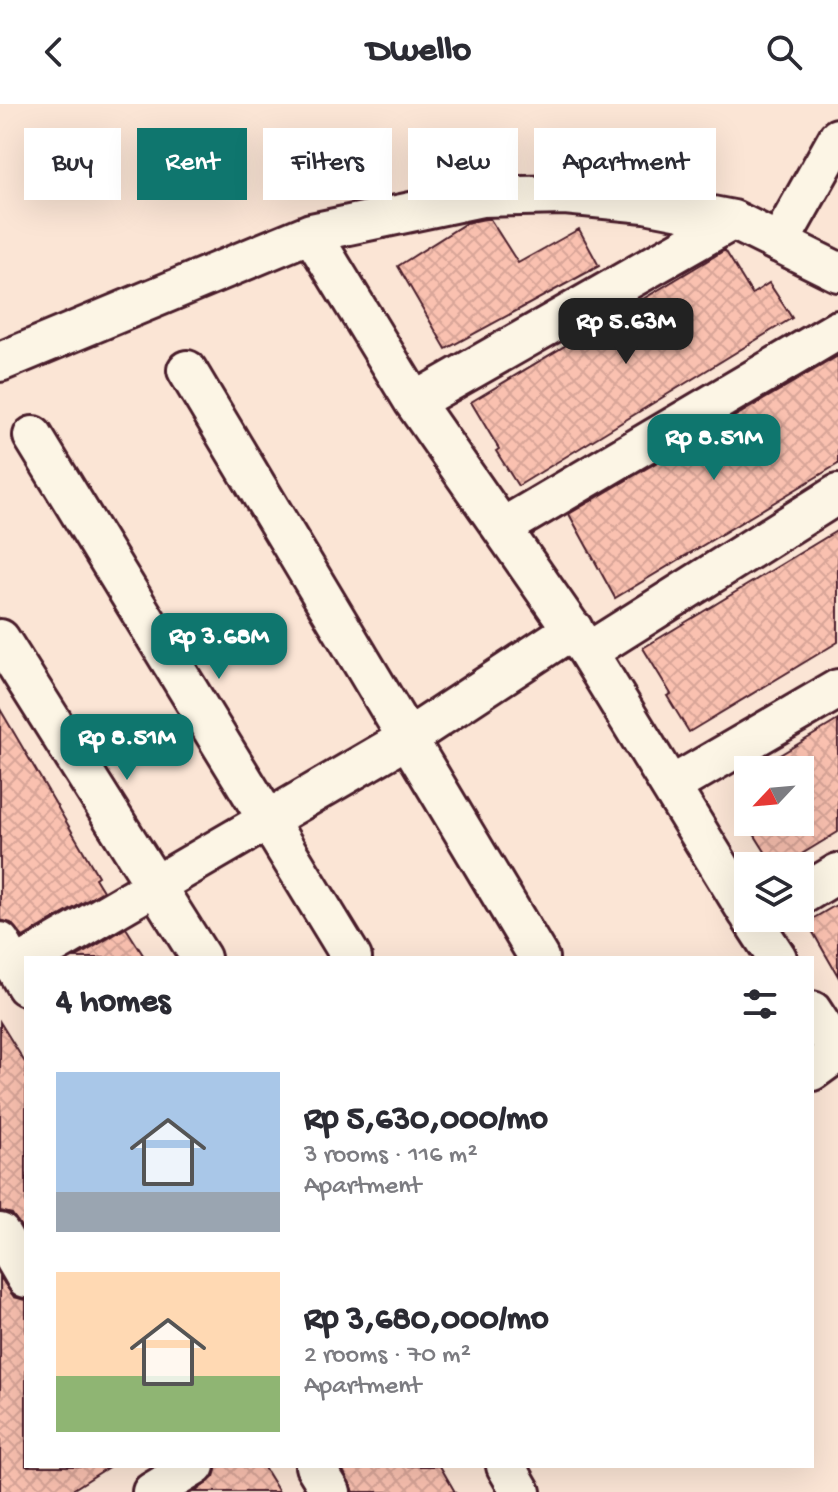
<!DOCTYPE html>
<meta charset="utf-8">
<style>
:root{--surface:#fff;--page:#f7f7f7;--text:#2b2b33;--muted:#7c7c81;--accent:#0f766e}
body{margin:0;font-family:"Gochi Hand",sans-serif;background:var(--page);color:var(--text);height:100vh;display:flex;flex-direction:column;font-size:30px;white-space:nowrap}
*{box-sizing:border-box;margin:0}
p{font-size:26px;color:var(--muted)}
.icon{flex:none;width:44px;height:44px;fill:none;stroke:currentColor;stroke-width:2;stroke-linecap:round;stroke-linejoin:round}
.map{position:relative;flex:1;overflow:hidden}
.details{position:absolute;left:24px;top:852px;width:790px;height:512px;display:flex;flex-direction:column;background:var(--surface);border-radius:0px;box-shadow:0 8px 32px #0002}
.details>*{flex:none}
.banner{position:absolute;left:24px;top:24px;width:790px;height:72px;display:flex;gap:16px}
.needle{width:52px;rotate:244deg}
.controls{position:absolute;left:734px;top:652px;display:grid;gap:16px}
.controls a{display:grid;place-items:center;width:80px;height:80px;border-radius:0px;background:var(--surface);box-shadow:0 8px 32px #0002;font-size:40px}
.price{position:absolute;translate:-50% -68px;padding:0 18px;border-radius:16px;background:var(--accent);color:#fff;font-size:26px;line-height:52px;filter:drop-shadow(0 2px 4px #0008)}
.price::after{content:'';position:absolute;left:50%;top:48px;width:24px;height:18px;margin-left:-12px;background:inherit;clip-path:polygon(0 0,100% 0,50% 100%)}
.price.active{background:#222;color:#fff}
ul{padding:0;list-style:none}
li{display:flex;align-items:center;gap:24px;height:200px;padding:0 32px}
li span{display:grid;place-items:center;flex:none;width:224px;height:160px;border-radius:0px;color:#555}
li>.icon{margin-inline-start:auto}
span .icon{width:96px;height:96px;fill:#fffc;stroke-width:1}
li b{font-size:34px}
h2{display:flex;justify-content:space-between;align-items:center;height:96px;padding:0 32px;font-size:34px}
.chip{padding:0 28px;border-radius:0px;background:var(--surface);box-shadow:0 8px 32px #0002;font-size:28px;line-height:72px}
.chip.active{background:var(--accent);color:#fff}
header{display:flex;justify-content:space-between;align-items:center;height:104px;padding:0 32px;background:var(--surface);font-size:36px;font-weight:800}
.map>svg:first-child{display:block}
.building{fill:url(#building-cross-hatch);stroke:#4a1f2b;stroke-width:2}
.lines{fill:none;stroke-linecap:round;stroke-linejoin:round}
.minor-casing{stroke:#4a1f2b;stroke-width:44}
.minor{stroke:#fcf5e5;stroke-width:38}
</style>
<header><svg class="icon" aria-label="back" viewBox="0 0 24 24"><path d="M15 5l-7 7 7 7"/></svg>Dwello<svg class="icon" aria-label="search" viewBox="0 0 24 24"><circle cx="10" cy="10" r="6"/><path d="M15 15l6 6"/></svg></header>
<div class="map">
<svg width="838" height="1388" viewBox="0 0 838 1388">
<defs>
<pattern id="building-cross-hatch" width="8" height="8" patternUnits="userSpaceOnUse" patternTransform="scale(2)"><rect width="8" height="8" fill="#fac1b0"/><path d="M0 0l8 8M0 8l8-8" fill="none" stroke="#d8a598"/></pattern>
</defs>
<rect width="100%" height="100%" fill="#fbe5d5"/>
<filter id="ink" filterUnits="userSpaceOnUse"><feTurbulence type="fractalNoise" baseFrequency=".0125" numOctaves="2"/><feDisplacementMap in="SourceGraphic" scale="16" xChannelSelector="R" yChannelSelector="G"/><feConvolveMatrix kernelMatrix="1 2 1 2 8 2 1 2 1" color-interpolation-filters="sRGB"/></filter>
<g filter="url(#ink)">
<path class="building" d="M 485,115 L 490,115 L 518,159 L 579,125 L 599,162 L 446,245 L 398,162 L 466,119 Z
M 725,146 L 752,190 L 769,179 L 792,214 L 518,382 L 496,347 L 499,345 L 471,298 Z
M 838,252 L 838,360 L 615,494 L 569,410 Z
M 838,426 L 838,538 L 689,628 L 667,592 L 671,590 L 643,544 Z
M 0,605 L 98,772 L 95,774 L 103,787 L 23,833 L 11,819 L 0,816 Z
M 838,616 L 838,728 L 782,762 L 774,762 L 754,730 L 757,728 L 751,718 L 800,718 L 800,666 L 755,666 Z
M 838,800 L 838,872 L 807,818 Z
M 126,824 L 145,854 L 75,854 Z
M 0,918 L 26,960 L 26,1130 L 12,1110 L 0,1107 Z
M 0,1173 L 14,1193 L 26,1196 L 26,1362 L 110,1362 L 69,1388 L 0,1388 Z
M 217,1362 L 263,1362 L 279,1388 L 195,1388 L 214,1373 Z
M 341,1362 L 440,1362 L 455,1388 L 353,1388 Z"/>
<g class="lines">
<g class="minor-casing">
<path id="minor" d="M 311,129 L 414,298 L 588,548 L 748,809
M 779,139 L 838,34
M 0,258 L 311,129 L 482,93 L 565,91 L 645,99 L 733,116 L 838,168
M 187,266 L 539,854
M 414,298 L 733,116
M 33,332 L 352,854
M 502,424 L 838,226
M 0,535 L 201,854
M 588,548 L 838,390
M 671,682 L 838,585
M 800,792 L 838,769
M 751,814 L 777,854
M 0,838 L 26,882
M 31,854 L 408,634 L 573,525
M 812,907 L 838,947
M 812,967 L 838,948
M 0,1129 L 26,1174
M 315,1362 L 331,1388
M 506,1362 L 521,1388
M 152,1388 L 195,1362"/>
</g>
<use href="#minor" class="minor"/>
</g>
</g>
</svg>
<div class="controls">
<a><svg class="needle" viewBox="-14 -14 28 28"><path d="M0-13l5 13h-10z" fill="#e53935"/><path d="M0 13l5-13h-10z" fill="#7c7c81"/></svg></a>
<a><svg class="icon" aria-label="layers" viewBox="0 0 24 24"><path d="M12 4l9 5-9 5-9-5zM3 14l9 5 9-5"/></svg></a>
</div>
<b class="price active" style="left:626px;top:262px">Rp 5.63M</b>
<b class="price" style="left:714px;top:378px">Rp 8.51M</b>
<b class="price" style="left:219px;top:577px">Rp 3.68M</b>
<b class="price" style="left:127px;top:678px">Rp 8.51M</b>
<div class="banner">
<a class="chip">Buy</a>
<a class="chip active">Rent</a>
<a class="chip">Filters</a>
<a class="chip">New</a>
<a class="chip">Apartment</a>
</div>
<section class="details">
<h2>4 homes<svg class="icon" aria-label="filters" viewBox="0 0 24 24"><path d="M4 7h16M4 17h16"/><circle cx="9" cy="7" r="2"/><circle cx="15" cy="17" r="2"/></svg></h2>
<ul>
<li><span style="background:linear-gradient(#a9c7e8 75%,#9aa5b1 0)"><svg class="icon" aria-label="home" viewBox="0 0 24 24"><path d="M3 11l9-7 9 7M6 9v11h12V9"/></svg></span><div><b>Rp 5,630,000/mo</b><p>3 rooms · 116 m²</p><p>Apartment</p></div></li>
<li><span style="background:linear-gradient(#ffd9b3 65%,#8fb573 0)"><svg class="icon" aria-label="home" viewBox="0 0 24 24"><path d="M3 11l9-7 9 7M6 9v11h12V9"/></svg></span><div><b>Rp 3,680,000/mo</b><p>2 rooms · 70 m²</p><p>Apartment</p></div></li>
</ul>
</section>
</div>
